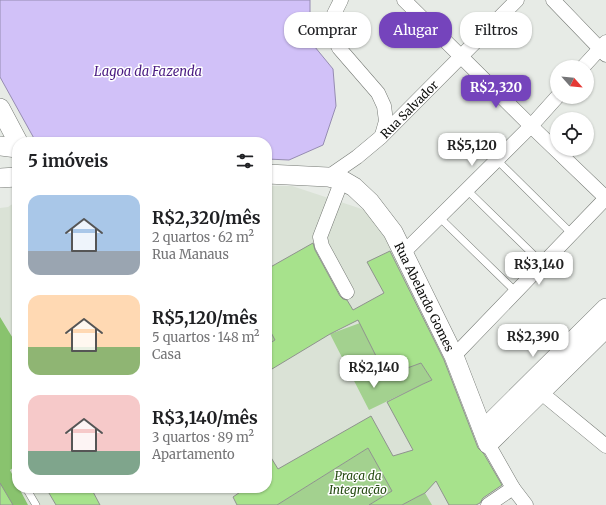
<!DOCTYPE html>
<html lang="pt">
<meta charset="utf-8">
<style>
:root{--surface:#fff;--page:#f6f6f6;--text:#202124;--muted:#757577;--accent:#7544bc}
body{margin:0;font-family:Merriweather,serif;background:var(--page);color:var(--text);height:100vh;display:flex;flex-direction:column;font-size:15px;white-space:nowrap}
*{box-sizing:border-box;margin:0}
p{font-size:13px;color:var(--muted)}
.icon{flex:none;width:22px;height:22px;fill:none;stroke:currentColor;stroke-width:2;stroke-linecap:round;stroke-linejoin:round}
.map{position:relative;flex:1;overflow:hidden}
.panel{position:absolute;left:12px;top:137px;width:260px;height:356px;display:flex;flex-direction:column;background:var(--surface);border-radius:16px;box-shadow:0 1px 3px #0004}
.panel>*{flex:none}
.banner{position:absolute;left:284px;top:12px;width:262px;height:36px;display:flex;gap:8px}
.needle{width:26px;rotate:117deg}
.buttons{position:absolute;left:550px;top:60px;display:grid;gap:8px}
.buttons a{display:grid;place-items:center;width:44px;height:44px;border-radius:50%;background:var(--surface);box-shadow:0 1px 3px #0004;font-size:20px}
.price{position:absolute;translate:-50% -34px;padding:0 9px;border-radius:8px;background:#fff;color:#222;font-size:13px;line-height:26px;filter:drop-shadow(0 1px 2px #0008)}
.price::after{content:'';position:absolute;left:50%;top:24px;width:12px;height:9px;margin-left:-6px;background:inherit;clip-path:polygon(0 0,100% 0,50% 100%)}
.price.on{background:var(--accent);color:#fff}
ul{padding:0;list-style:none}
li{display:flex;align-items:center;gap:12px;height:100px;padding:0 16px}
li span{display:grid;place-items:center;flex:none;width:112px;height:80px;border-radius:12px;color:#555}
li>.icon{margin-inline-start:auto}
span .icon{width:48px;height:48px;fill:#fffc;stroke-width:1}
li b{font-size:17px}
h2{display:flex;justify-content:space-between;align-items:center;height:48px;padding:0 16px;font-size:17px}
.chip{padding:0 14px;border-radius:16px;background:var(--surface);box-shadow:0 1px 3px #0004;font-size:14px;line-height:36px}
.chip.on{background:var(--accent);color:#fff}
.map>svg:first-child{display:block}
.built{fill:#dae2d6}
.green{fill:#a3d18f}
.forest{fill:#89c36e}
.water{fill:#d1c1f8;stroke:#968cb2}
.building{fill:#a7e28c;stroke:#8f938e}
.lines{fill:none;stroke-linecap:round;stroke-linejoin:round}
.lane-casing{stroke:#757974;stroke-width:8}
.street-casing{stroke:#757974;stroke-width:15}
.secondary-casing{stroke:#757974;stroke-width:20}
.lane{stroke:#fff;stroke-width:7}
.street{stroke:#fff;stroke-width:14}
.secondary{stroke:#fff;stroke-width:19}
.labels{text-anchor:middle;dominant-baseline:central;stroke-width:3;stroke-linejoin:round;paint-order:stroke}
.street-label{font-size:12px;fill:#0e0f0d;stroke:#fff}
.park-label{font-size:12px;font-style:italic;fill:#274c13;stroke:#fff}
.water-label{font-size:13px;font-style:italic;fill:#4a1b82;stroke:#fff}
</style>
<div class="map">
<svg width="606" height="505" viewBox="0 0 606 505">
<rect width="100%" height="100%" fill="#e7ebe6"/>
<path class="built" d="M 267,186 L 292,186 L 374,213 L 393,249 L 505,489 L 476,505 L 0,505 L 0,208 L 8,207 L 17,201 L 17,488 L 267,488 Z"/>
<path class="green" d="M 360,323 L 421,363 L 432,380 L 423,384 L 369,410 L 330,334 Z
M 267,325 L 275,340 L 267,345 Z
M 368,448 L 392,491 L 369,505 L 277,505 Z
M 425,493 L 432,505 L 402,505 Z"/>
<path class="forest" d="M 0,317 L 17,345 L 17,465 L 10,470 L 17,484 L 17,488 L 19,488 L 28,505 L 0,505 Z"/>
<path class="water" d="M 0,0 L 310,0 L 310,41 L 333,69 L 336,106 L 323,145 L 289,160 L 267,159 L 267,142 L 36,142 L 0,77 Z"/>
<path class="building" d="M 313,243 L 315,250 L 340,296 L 343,299 L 347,300 L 353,310 L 384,293 L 367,262 L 390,251 L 444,360 L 478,448 L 484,454 L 502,485 L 483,498 L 480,503 L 476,505 L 449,505 L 436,481 L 425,493 L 417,497 L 402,505 L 369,505 L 392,491 L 368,448 L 277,505 L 237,505 L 233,497 L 246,488 L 267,488 L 267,451 L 278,469 L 371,416 L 393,456 L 413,450 L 387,402 L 423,384 L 432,380 L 421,363 L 380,378 L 372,363 L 378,360 L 358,320 L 330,334 L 267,372 L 267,345 L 275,340 L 267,325 L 267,269 Z
M 0,483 L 13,505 L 0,505 Z
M 46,488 L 91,488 L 100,505 L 56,505 Z"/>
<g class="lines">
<g class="lane-casing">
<path id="lane" d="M 497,160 L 572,234
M 467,190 L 543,264
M 439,217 L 516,292
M 26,488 L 36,505"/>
</g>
<g class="street-casing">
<g id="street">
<path d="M 341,0 L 334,14 L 332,26 L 334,38 L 339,48 L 378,93 L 384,106 L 386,121 L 382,135"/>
<path d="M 404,0 L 531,126 L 606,198"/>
<path d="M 553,0 L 606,55"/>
<path d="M 583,67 L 606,42"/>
<path id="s1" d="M 328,177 L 357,157 L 381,137 L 517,0"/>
<path d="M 342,180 L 320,237 L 322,246 L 347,292"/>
<path d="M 403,253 L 531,126 L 557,97"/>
<path d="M 454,356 L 606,198"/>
<path d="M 533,386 L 606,446"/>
<path d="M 488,444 L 513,488 L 526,505"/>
<path d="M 488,505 L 513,488"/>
</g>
</g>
<g class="secondary-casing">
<g id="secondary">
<path d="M 0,108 L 18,142"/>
<path d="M 0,146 L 17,148"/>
<path id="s2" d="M 267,174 L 328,177 L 342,180 L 354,187 L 370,202 L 393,232 L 454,356 L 488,444 L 606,328"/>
<path d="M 0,178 L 17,177"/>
<path d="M 483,430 L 606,308"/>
</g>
</g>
<use href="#lane" class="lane"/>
<use href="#street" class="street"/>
<use href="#secondary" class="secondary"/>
</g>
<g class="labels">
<g class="street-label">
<text stroke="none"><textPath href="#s1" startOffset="106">Rua Salvador</textPath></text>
<text stroke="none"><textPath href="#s2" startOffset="221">Rua Abelardo Gomes</textPath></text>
</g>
<g class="park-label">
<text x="358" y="475">Praça da<tspan x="358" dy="14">Integração</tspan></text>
</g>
<g class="water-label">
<text x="148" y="71">Lagoa da Fazenda</text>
</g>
</g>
</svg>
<div class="buttons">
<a><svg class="needle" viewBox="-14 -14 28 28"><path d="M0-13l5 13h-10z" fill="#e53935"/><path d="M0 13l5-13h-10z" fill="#757577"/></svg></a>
<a><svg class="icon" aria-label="locate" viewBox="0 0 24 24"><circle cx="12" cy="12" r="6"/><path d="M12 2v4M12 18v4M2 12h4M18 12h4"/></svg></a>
</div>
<b class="price on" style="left:496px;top:109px">R$2,320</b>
<b class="price" style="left:472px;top:167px">R$5,120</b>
<b class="price" style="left:539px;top:286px">R$3,140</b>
<b class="price" style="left:533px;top:358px">R$2,390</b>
<b class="price" style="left:374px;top:389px">R$2,140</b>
<div class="banner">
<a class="chip">Comprar</a>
<a class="chip on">Alugar</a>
<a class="chip">Filtros</a>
</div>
<section class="panel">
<h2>5 imóveis<svg class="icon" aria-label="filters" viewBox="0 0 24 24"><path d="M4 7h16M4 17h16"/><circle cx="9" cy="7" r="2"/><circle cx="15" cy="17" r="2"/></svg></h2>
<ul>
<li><span style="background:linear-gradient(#a9c7e8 70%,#9aa5b1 0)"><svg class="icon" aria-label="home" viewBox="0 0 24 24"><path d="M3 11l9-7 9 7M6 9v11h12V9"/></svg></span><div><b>R$2,320/mês</b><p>2 quartos · 62 m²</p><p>Rua Manaus</p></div></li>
<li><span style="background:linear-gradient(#ffd9b3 65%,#8fb573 0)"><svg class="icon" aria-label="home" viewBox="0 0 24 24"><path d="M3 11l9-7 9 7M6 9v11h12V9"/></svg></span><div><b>R$5,120/mês</b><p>5 quartos · 148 m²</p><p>Casa</p></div></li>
<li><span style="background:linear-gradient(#f6c9c9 70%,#7fa58c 0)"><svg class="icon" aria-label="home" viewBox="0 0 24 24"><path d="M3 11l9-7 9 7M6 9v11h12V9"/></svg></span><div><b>R$3,140/mês</b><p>3 quartos · 89 m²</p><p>Apartamento</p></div></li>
</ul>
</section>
</div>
